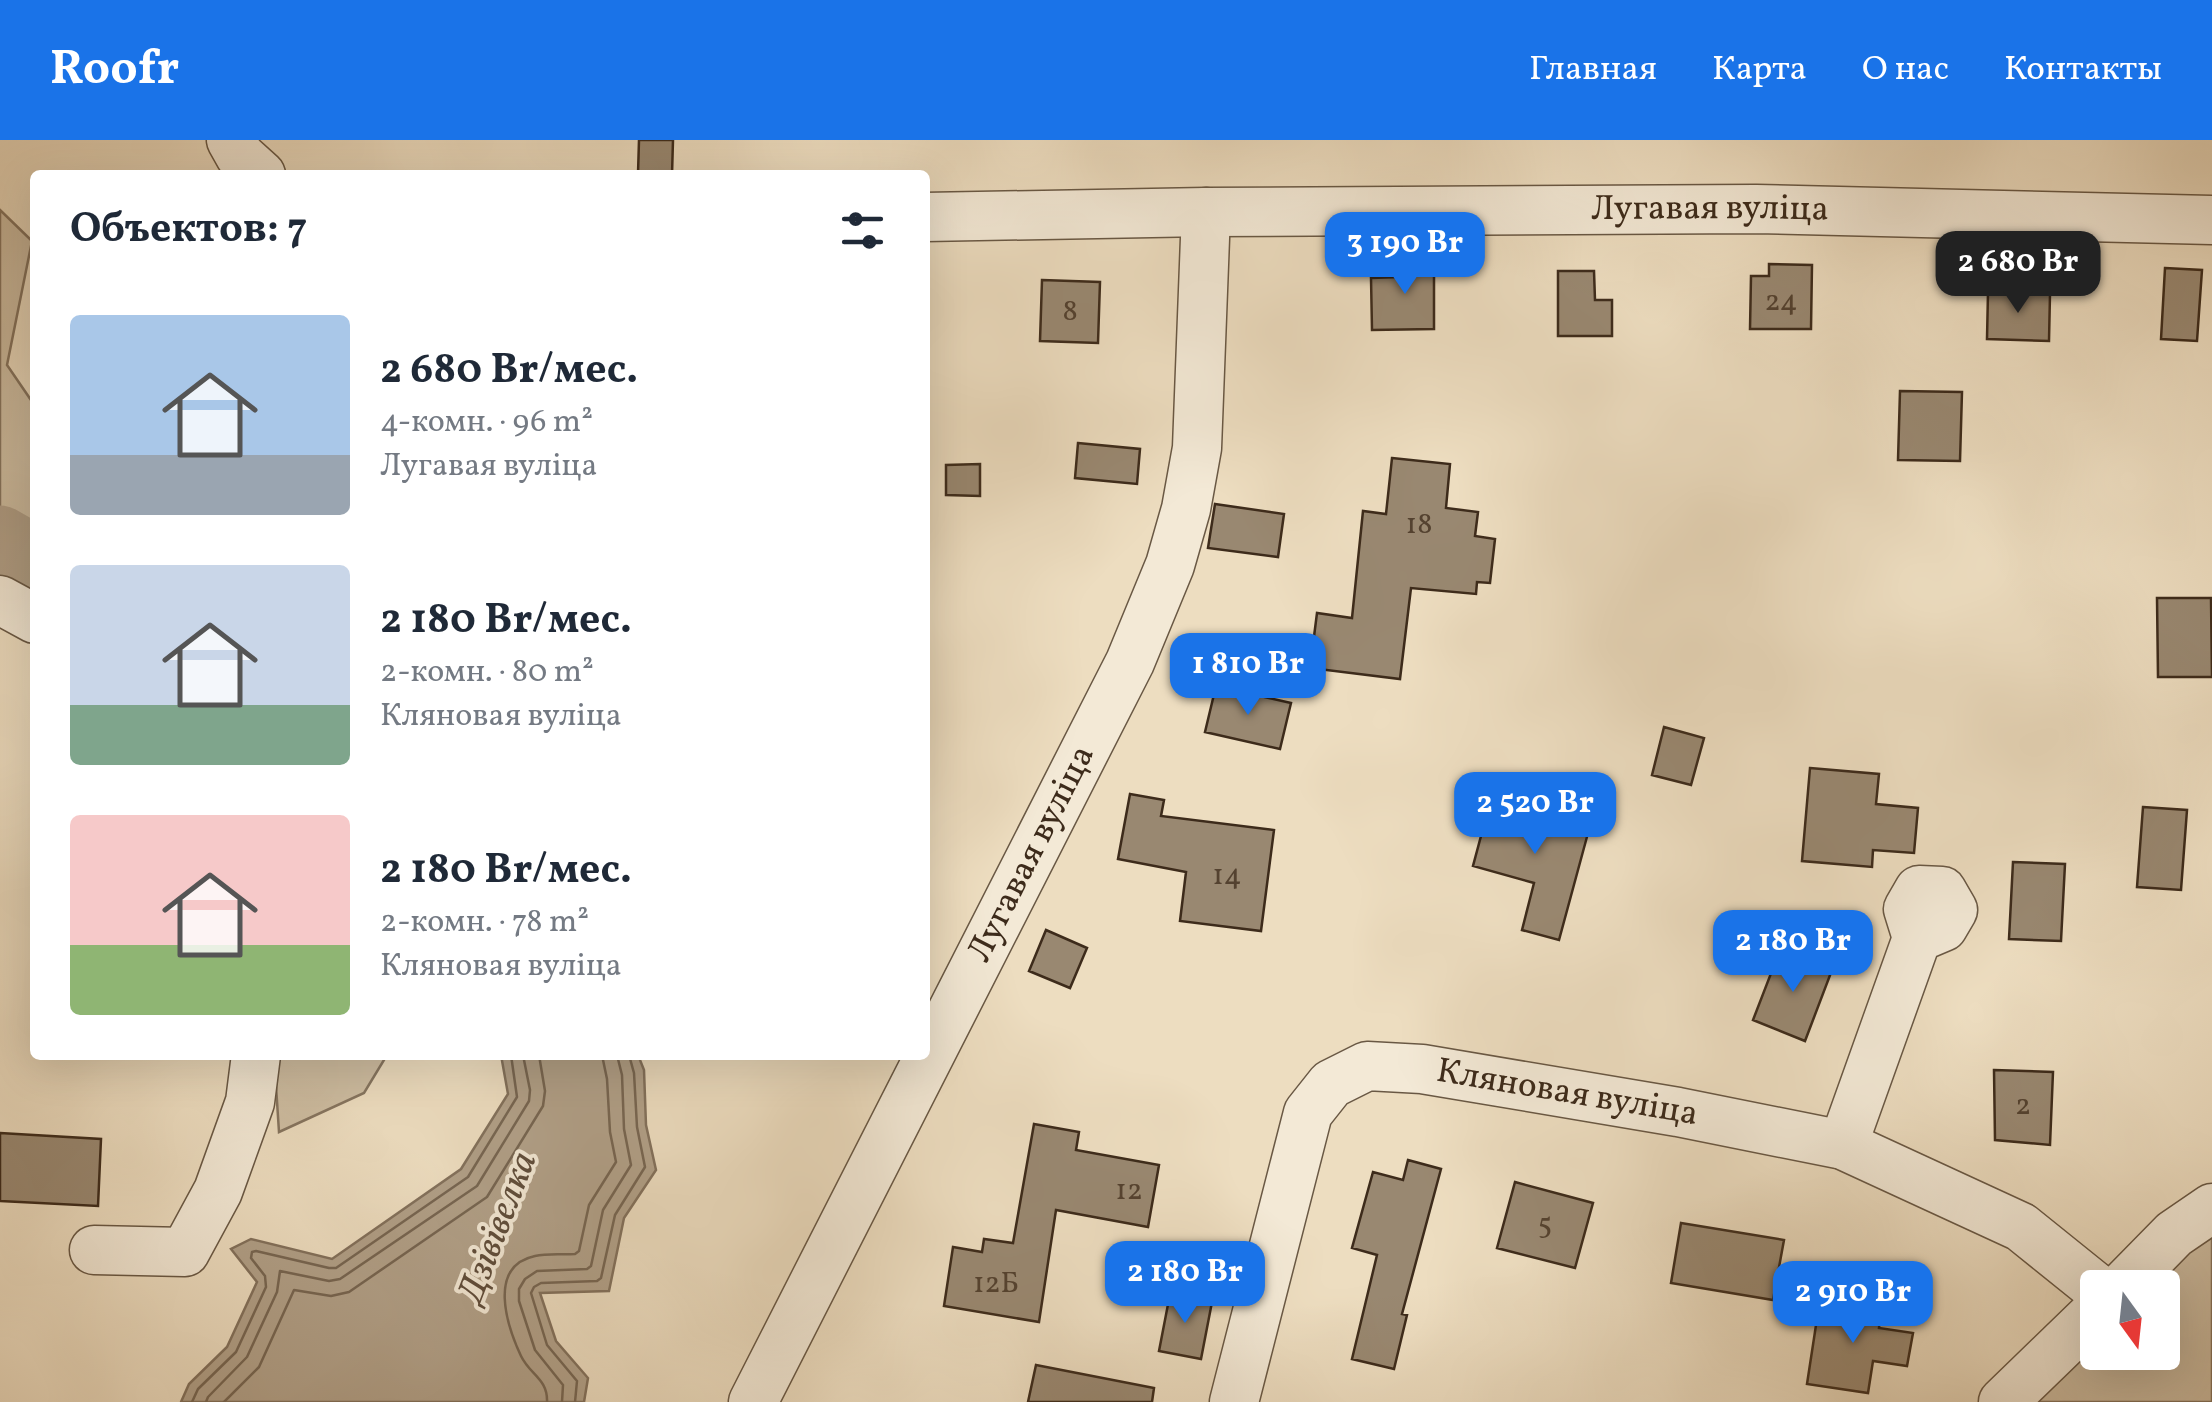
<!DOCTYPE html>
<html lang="ru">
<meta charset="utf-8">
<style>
:root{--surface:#fff;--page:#f2f2f3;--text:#1f2937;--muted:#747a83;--accent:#1a73e8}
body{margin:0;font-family:Vollkorn,serif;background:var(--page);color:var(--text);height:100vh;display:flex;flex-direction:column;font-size:38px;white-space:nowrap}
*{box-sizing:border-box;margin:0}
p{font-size:32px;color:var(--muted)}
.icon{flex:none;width:55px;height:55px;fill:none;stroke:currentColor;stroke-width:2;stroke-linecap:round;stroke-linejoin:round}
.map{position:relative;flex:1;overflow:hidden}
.details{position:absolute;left:30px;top:30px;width:900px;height:890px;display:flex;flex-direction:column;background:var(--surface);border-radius:10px;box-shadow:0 10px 40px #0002}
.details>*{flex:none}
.needle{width:65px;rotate:165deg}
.fabs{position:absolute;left:2080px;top:1130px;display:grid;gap:20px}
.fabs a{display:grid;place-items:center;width:100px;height:100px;border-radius:10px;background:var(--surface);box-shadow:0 10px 40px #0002;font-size:50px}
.price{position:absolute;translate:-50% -85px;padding:0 22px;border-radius:20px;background:var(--accent);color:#fff;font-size:32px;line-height:65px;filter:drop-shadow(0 2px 5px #0008)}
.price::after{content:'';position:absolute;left:50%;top:60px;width:30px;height:22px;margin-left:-15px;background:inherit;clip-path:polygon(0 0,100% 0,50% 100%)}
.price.current{background:#222;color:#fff}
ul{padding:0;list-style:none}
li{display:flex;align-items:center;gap:30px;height:250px;padding:0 40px}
li span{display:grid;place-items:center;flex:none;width:280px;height:200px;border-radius:10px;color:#555}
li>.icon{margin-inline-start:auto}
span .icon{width:120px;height:120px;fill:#fffc;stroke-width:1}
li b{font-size:42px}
h2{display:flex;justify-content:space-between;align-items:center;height:120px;padding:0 40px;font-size:42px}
header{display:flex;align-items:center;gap:60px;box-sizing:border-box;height:140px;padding:0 50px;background:var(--accent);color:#fff}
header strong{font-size:48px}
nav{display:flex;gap:55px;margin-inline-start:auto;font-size:35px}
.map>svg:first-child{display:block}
.green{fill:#cfbfa4;stroke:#867560;stroke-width:2.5}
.water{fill:#b1a088;stroke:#83715c;stroke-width:2.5}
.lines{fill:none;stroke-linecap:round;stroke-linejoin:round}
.shore{stroke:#776652;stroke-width:2.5}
.river{stroke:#b1a088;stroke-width:65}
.building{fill:#998871;stroke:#3d2b1b;stroke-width:2.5}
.minor-casing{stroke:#695844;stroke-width:51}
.minor{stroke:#f3e9d6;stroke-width:48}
.labels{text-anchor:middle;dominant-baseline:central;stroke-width:8;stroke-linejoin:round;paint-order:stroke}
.number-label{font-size:30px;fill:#544230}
.street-label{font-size:35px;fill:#3d2b1b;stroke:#f3e9d6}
.water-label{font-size:38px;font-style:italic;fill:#604e3c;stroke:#f3e9d6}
</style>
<header>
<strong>Roofr</strong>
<nav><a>Главная</a><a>Карта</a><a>О нас</a><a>Контакты</a></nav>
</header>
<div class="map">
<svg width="2212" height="1262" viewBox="0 0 2212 1262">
<rect width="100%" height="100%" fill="#edddc0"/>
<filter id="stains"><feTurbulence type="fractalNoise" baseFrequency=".002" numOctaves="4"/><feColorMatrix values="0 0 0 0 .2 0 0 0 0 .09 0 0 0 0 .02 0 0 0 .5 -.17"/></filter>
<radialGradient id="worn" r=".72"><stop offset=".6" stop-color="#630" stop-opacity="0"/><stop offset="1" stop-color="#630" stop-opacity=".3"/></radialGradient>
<path class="green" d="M 0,70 L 32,101 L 7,225 L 35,266 L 35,456 L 0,436 Z
M 274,915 L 387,915 L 364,953 L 279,992 Z
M 2212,1092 L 2212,1262 L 2028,1262 L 2097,1198 L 2098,1212 L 2162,1212 L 2162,1148 L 2150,1147 L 2178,1120 Z"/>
<path class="water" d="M 501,915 L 638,915 L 644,930 L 646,985 L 656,1030 L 624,1078 L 609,1151 L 540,1153 L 556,1201 L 588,1238 L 584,1262 L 181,1262 L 189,1244 L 227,1207 L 257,1142 L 231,1109 L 251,1099 L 332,1119 L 461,1029 L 508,954 Z"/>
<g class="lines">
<path class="shore" d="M 192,1262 L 198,1249 L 236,1212 L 266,1147 L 265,1136 L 251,1118 L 252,1112 L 256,1111 L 329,1128 L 336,1128 L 468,1037 L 517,957 L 511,915
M 206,1262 L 208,1257 L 247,1217 L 277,1152 L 280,1131 L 329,1141 L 340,1139 L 477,1046 L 529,961 L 530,950 L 523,915
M 224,1262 L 259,1227 L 294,1150 L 331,1156 L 349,1152 L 487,1057 L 543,966 L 545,951 L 539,915
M 547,1262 C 548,1239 530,1235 521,1216 C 507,1186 487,1126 535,1116 C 548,1113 562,1115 575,1114 L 579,1111 L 589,1065 L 616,1022 L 610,992 L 607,939 L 602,915
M 562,1262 L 563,1245 L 535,1210 L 519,1161 L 519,1149 L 525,1139 L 537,1131 L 587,1129 L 591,1126 L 603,1070 L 631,1025 L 624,989 L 622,935 L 617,915
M 575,1262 L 577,1241 L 547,1205 L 531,1153 L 534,1147 L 541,1143 L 597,1141 L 601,1138 L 615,1075 L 645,1027 L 637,987 L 634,933 L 629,915"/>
<path class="river" d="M 0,398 L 35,418"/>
</g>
<path class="building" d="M 639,0 L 673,0 L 672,35 L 638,34 Z
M 1399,118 L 1434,118 L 1434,189 L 1372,190 L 1371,138 L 1399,137 Z
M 1769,124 L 1812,125 L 1811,189 L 1750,189 L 1751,136 L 1769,136 Z
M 2165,128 L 2202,130 L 2197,201 L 2161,199 Z
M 1558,131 L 1594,131 L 1595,160 L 1612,160 L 1612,196 L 1558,196 Z
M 1042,140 L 1100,142 L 1098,203 L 1040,201 Z
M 1988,152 L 2050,154 L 2049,201 L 1987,199 Z
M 1900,251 L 1962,252 L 1960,321 L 1898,320 Z
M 1078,303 L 1140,309 L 1137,344 L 1075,338 Z
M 1392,318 L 1450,324 L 1446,368 L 1478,372 L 1475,396 L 1495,399 L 1490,443 L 1477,442 L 1476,454 L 1411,448 L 1400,539 L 1310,528 L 1317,473 L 1352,478 L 1363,371 L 1386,374 Z
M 980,324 L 980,356 L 946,355 L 946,325 Z
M 1215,364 L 1284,374 L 1278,417 L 1208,408 Z
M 2157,458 L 2211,458 L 2212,537 L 2158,537 Z
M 1216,546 L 1291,563 L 1280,609 L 1205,592 Z
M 1664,587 L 1704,598 L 1691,645 L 1652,635 Z
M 1810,628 L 1879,634 L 1876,664 L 1918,668 L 1914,713 L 1873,710 L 1872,727 L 1802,721 Z
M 1130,654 L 1164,660 L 1161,676 L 1274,690 L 1261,791 L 1180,781 L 1186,732 L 1118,719 Z
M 1492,655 L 1591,682 L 1559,800 L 1522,790 L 1534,743 L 1473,726 Z
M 2143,667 L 2187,670 L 2181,750 L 2137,747 Z
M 2013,722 L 2065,724 L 2061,801 L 2009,799 Z
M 1046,790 L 1087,808 L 1070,848 L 1029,831 Z
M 1780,810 L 1832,830 L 1805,901 L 1753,880 Z
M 1994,930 L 2053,932 L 2050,1005 L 1995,1000 Z
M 1034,984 L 1079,992 L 1076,1010 L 1159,1025 L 1148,1087 L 1056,1070 L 1039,1182 L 944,1166 L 953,1107 L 982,1112 L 984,1099 L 1013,1103 Z
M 0,993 L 101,999 L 98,1066 L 0,1061 Z
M 1408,1020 L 1441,1029 L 1402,1174 L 1407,1175 L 1394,1229 L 1352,1219 L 1377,1115 L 1352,1108 L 1373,1032 L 1403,1040 Z
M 1515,1042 L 1593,1063 L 1575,1128 L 1497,1108 Z
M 1681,1083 L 1784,1100 L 1773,1160 L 1671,1143 Z
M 1170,1154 L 1212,1162 L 1201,1219 L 1159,1211 Z
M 1820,1159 L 1881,1169 L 1879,1188 L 1913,1193 L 1907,1226 L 1873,1221 L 1868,1253 L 1807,1244 Z
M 1036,1225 L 1154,1248 L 1152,1262 L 1028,1262 Z"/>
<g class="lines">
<g class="minor-casing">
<g id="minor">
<path d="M 231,0 L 240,16 L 261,35"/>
<path id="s1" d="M 925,77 L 1206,72 L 1756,69 L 2212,80"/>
<path d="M 0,460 L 35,479"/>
<path d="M 1843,1005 L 1917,798 L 1943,787 L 1953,770 L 1942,751 L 1919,750 L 1908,769 L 1917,798"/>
<path d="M 94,1110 L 185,1112 L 218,1051 L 250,962 L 256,915"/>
<path d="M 2121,1148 L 2174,1094 L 2212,1068"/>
<path id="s2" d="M 753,1262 L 1130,522 L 1170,425 L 1186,369 L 1197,308 L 1206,72"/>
<path id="s3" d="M 1234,1262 L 1308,973 L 1331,944 L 1367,926 L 1422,929 L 1678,972 L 1843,1005 L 2021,1087 L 2098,1149"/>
<path d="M 2003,1262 L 2098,1170"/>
</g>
</g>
<use href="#minor" class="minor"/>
</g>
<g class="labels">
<g class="number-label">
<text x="1781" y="162">24</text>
<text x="1070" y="172">8</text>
<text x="1419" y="385">18</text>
<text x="1227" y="736">14</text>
<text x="2023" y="966">2</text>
<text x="1129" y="1051">12</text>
<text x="1545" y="1085">5</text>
<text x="996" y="1144">12Б</text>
</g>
<g class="street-label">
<text stroke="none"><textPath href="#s1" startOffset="785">Лугавая вуліца</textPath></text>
<text stroke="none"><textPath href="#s2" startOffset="615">Лугавая вуліца</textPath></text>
<text stroke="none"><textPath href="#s3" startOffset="578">Кляновая вуліца</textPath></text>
</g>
<g class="water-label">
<text transform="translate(499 1088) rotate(-69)">Дзівівелка</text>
</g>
</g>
<rect width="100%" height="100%" filter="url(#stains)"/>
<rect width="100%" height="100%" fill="url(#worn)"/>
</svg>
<div class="fabs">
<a><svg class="needle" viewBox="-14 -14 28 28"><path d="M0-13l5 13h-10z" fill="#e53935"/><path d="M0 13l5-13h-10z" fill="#747a83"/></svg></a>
</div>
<b class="price" style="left:1405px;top:157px">3 190 Br</b>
<b class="price current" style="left:2018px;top:176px">2 680 Br</b>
<b class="price" style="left:1248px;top:578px">1 810 Br</b>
<b class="price" style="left:1535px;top:717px">2 520 Br</b>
<b class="price" style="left:1793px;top:855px">2 180 Br</b>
<b class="price" style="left:1185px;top:1186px">2 180 Br</b>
<b class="price" style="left:1853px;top:1206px">2 910 Br</b>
<section class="details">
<h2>Объектов: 7<svg class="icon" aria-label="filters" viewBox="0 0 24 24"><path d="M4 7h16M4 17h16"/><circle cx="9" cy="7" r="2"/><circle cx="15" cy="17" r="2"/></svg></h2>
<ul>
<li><span style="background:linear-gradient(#a9c7e8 70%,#9aa5b1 0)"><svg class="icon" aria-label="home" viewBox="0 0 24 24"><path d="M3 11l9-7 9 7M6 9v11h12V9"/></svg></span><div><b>2 680 Br/мес.</b><p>4-комн. · 96 m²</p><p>Лугавая вуліца</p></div></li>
<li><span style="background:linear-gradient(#c9d6e8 70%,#7fa58c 0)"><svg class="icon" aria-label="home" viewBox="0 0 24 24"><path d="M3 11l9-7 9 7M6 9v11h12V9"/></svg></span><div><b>2 180 Br/мес.</b><p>2-комн. · 80 m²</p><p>Кляновая вуліца</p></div></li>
<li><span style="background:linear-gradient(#f6c9c9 65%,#8fb573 0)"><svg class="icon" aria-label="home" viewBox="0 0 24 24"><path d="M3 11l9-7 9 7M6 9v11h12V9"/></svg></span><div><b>2 180 Br/мес.</b><p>2-комн. · 78 m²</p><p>Кляновая вуліца</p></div></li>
</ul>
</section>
</div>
